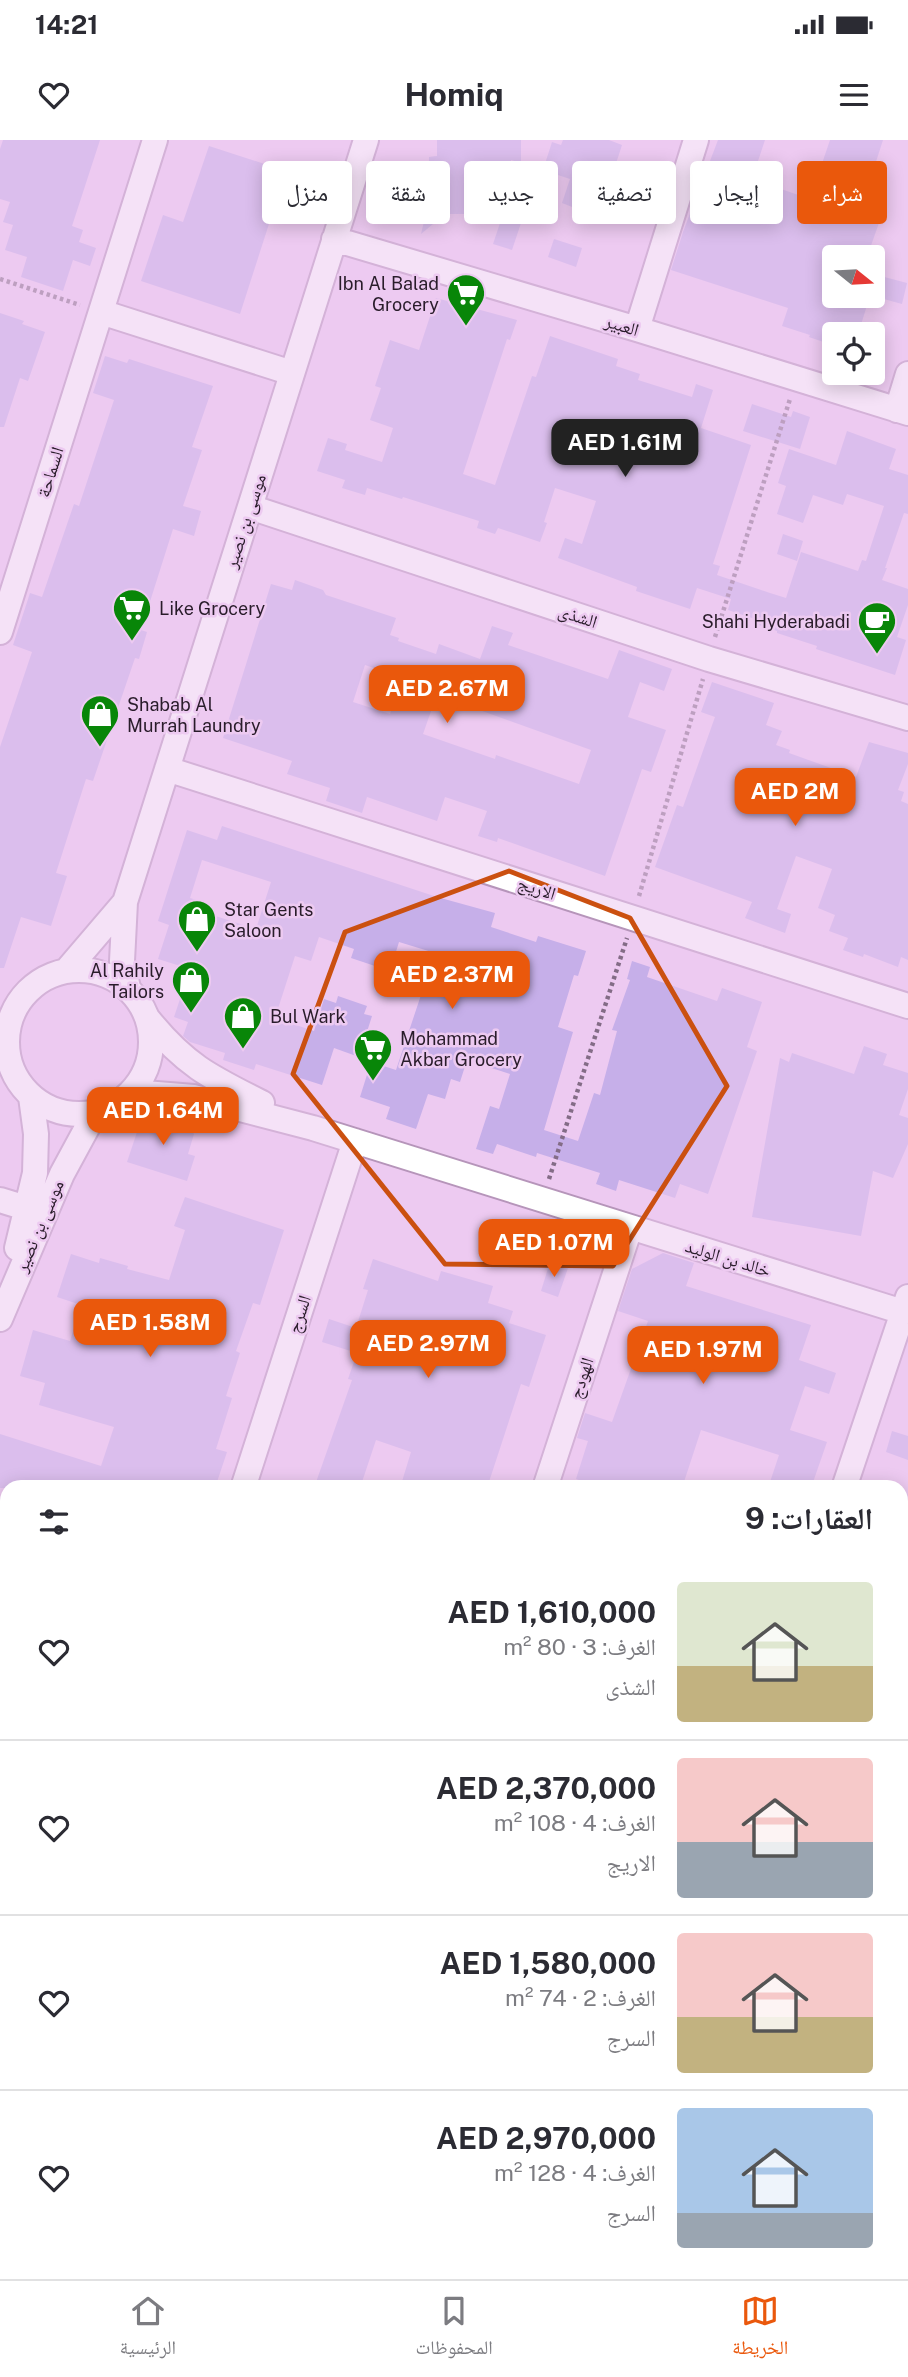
<!DOCTYPE html>
<html lang="ar">
<meta charset="utf-8">
<style>
:root{--surface:#fff;--page:#f2f2f3;--text:#2b2b33;--muted:#7c7c81;--line:#e1e1e2;--accent:#ea580c}
body{margin:0;font-family:"Public Sans","Noto Naskh Arabic",sans-serif;background:var(--page);color:var(--text);direction:rtl;height:100vh;display:flex;flex-direction:column;font-size:26px;white-space:nowrap}
*{box-sizing:border-box;margin:0}
p{font-size:23px;color:var(--muted)}
.icon{flex:none;width:38px;height:38px;fill:none;stroke:currentColor;stroke-width:2;stroke-linecap:round;stroke-linejoin:round}
.map{position:relative;flex:1;overflow:hidden;direction:ltr}
.details{position:absolute;left:0px;top:1340px;width:908px;height:800px;display:flex;flex-direction:column;background:var(--surface);border-radius:21px 21px 0 0;box-shadow:0 4px 18px #0003;direction:rtl}
.details>*{flex:none}
.banner{position:absolute;left:21px;top:21px;width:866px;height:63px;direction:rtl;display:flex;gap:14px}
.needle{width:46px;rotate:108deg}
.fabs{position:absolute;left:822px;top:105px;display:grid;gap:14px}
.fabs a{display:grid;place-items:center;width:63px;height:63px;border-radius:7px;background:var(--surface);box-shadow:0 4px 18px #0003;font-size:35px}
.price{position:absolute;translate:-50% -60px;padding:0 16px;border-radius:14px;background:var(--accent);color:#fff;font-size:23px;line-height:46px;filter:drop-shadow(0 2px 4px #0008)}
.price::after{content:'';position:absolute;left:50%;top:42px;width:21px;height:16px;margin-left:-10px;background:inherit;clip-path:polygon(0 0,100% 0,50% 100%)}
.price.on{background:#222;color:#fff}
ul{padding:0;list-style:none}
li{display:flex;align-items:center;gap:21px;height:175px;padding:0 35px}
li+li{border-top:2px solid var(--line)}
li span{display:grid;place-items:center;flex:none;width:196px;height:140px;border-radius:7px;color:#555}
li>.icon{margin-inline-start:auto}
span .icon{width:84px;height:84px;fill:#fffc;stroke-width:1}
li b{font-size:30px}
h2{display:flex;justify-content:space-between;align-items:center;height:84px;padding:0 35px;font-size:30px}
.tag{padding:0 24px;border-radius:7px;background:var(--surface);box-shadow:0 4px 18px #0003;font-size:24px;line-height:63px}
.tag.on{background:var(--accent);color:#fff}
.status{display:flex;justify-content:space-between;align-items:center;height:49px;padding:0 35px;background:var(--surface);direction:ltr}
.status svg{height:19px;fill:currentColor}
header{display:flex;justify-content:space-between;align-items:center;height:91px;padding:0 35px;background:var(--surface);font-size:32px;font-weight:700}
.dock{display:flex;justify-content:space-around;align-items:center;height:98px;border-top:2px solid var(--line);background:var(--surface);font-size:19px;color:var(--muted)}
.dock a{display:grid;justify-items:center;gap:4px}
.dock .on{color:var(--accent)}
.map>svg:first-child{display:block}
.building{fill:#c6afe9;fill-rule:evenodd}
.lines{fill:none;stroke-linecap:round;stroke-linejoin:round}
.minor-casing{stroke:#b695ba;stroke-width:28}
.path{stroke:#836c86;stroke-width:4.5;stroke-dasharray:3.5 3.5;stroke-linecap:butt}
.minor{stroke:#fff;stroke-width:24}
.marked{fill:none;stroke:#cb5010;stroke-width:5;stroke-linejoin:round}
.labels{text-anchor:middle;dominant-baseline:central;stroke-width:5;stroke-linejoin:round;paint-order:stroke}
.poi-label{font-size:18px;fill:#291c2a;stroke:#edcaf1;text-anchor:start}
.street-label{font-size:18px;fill:#291c2a;stroke:#edcaf1}
</style>
<div class="status"><b>14:21</b><svg viewBox="0 0 49 12"><path d="M0 12V9h3v3zM5 12V6h3v6zM10 12V3h3v9zM15 12V0h3v12zM26 1h20v11H26zM47 4h2v5h-2z"/></svg></div>
<header><svg class="icon" aria-label="menu" viewBox="0 0 24 24"><path d="M4 6h16M4 12h16M4 18h16"/></svg>Homiq<svg class="icon" aria-label="heart" viewBox="0 0 24 24"><path d="M12 20l-8-8c-3-5 5-10 8-4 3-6 11-1 8 4z"/></svg></header>
<div class="map">
<svg width="908" height="2139" viewBox="0 0 908 2139">
<rect width="100%" height="100%" fill="#edcaf1"/>
<path class="building" d="M 3,0 L 100,0 L 72,86 L 83,90 L 79,102 L 96,108 L 90,126 L 73,120 L 63,151 L 21,137 L 27,117 L 5,110 L 13,85 L 3,82 L 10,62 L 0,59 L 0,9 Z
M 437,0 L 521,0 L 521,23 L 511,20 L 511,73 L 523,77 L 512,110 L 493,104 L 503,74 L 445,74 L 421,94 L 428,65 L 429,17 L 437,16 Z
M 563,0 L 609,0 L 622,5 L 607,51 L 622,56 L 613,83 L 562,63 L 570,39 L 543,30 L 552,2 L 561,5 Z
M 718,0 L 765,0 L 752,39 L 810,59 L 830,0 L 883,0 L 873,31 L 878,33 L 864,71 L 881,77 L 867,117 L 835,117 L 835,156 L 870,156 L 858,194 L 835,194 L 835,206 L 809,197 L 810,195 L 782,186 L 788,168 L 671,130 L 683,92 Z
M 209,6 L 286,31 L 240,174 L 141,141 L 163,75 L 183,82 Z
M 554,99 L 582,108 L 576,127 L 548,117 Z
M 873,134 L 907,143 L 902,164 L 873,156 Z
M 436,158 L 517,180 L 510,200 L 507,199 L 463,334 L 495,345 L 532,236 L 536,237 L 550,196 L 618,219 L 616,226 L 640,234 L 638,240 L 692,257 L 696,244 L 713,250 L 701,288 L 751,305 L 713,424 L 720,426 L 717,435 L 770,453 L 786,458 L 801,412 L 858,431 L 862,420 L 866,421 L 884,366 L 847,354 L 843,365 L 813,355 L 803,383 L 777,374 L 786,346 L 778,343 L 789,309 L 836,325 L 847,291 L 896,309 L 889,329 L 908,335 L 908,374 L 904,373 L 885,428 L 887,428 L 882,440 L 908,449 L 908,465 L 897,497 L 906,500 L 895,535 L 816,509 L 817,506 L 777,493 L 777,491 L 759,485 L 761,481 L 728,470 L 731,459 L 697,448 L 690,469 L 636,451 L 637,447 L 558,418 L 565,398 L 582,404 L 596,361 L 555,348 L 544,382 L 547,383 L 540,402 L 498,388 L 495,394 L 477,388 L 479,381 L 403,357 L 402,359 L 367,348 L 365,355 L 342,348 L 345,340 L 317,331 L 328,298 L 347,304 L 345,310 L 382,322 L 393,288 L 370,280 L 381,248 L 375,246 L 390,200 L 419,210 Z
M 0,173 L 24,181 L 22,184 L 45,192 L 28,241 L 20,238 L 4,287 L 0,287 Z
M 105,216 L 127,223 L 129,219 L 213,246 L 192,307 L 202,310 L 183,366 L 201,371 L 194,396 L 173,389 L 141,490 L 147,492 L 139,519 L 135,518 L 93,641 L 86,639 L 56,733 L 67,736 L 51,786 L 21,777 L 4,828 L 0,828 L 0,607 L 32,512 L 13,505 L 30,453 L 42,457 L 74,364 L 79,366 L 114,260 L 93,253 Z
M 752,264 L 791,277 L 793,271 L 810,277 L 800,309 L 743,291 Z
M 783,394 L 803,401 L 797,421 L 777,414 Z
M 295,440 L 323,450 L 326,455 L 396,478 L 390,495 L 399,498 L 398,501 L 436,514 L 439,504 L 480,519 L 492,486 L 513,493 L 508,505 L 608,539 L 619,510 L 672,529 L 664,551 L 640,542 L 628,577 L 666,590 L 651,632 L 642,629 L 605,736 L 498,698 L 497,702 L 478,696 L 487,671 L 445,657 L 437,681 L 367,657 L 362,673 L 326,661 L 330,648 L 287,634 L 292,621 L 223,598 L 271,444 L 292,450 ZM 365,525 L 403,538 L 390,574 L 353,562 ZM 436,557 L 473,570 L 474,568 L 591,610 L 579,644 L 496,615 L 495,619 L 423,594 Z
M 712,542 L 774,563 L 766,585 L 782,591 L 776,605 L 790,610 L 789,613 L 856,637 L 869,602 L 908,613 L 908,624 L 898,650 L 904,652 L 901,661 L 908,664 L 908,820 L 901,817 L 898,827 L 864,814 L 863,817 L 843,810 L 848,798 L 829,791 L 835,775 L 818,768 L 832,729 L 796,716 L 777,769 L 791,774 L 785,793 L 745,778 L 752,762 L 655,727 L 677,665 L 683,667 L 715,577 L 701,572 Z
M 222,686 L 437,757 L 495,773 L 491,787 L 536,802 L 538,796 L 586,811 L 578,836 L 574,835 L 558,887 L 573,892 L 544,990 L 578,1001 L 594,953 L 600,955 L 617,891 L 612,890 L 630,840 L 627,839 L 632,821 L 650,827 L 647,837 L 717,861 L 722,848 L 762,862 L 747,907 L 757,911 L 708,1054 L 680,1044 L 675,1058 L 619,1040 L 616,1051 L 596,1044 L 600,1033 L 537,1013 L 536,1017 L 497,1004 L 493,1014 L 476,1009 L 490,966 L 499,969 L 510,934 L 467,920 L 460,942 L 451,939 L 445,959 L 428,954 L 416,989 L 386,979 L 390,967 L 360,957 L 371,922 L 396,930 L 435,813 L 399,802 L 390,831 L 351,818 L 354,809 L 319,797 L 311,821 L 295,816 L 275,878 L 314,891 L 324,859 L 336,863 L 338,856 L 367,866 L 364,874 L 372,876 L 359,917 L 334,908 L 322,945 L 256,924 L 254,930 L 223,920 L 225,913 L 190,902 L 183,896 L 188,882 L 174,877 L 190,829 L 158,819 L 169,785 L 158,781 L 187,690 L 217,700 ZM 202,720 L 271,742 L 256,789 L 203,772 L 206,763 L 190,758 Z
M 864,906 L 887,914 L 883,925 L 908,933 L 908,949 L 899,975 L 908,978 L 908,1004 L 893,1038 L 873,1031 L 861,1096 L 752,1077 L 780,918 L 789,922 L 792,913 L 854,934 Z
M 144,971 L 186,985 L 194,994 L 188,1014 L 195,1016 L 187,1041 L 127,1022 Z
M 185,1057 L 284,1090 L 260,1165 L 253,1163 L 236,1211 L 240,1213 L 226,1256 L 232,1258 L 216,1309 L 227,1312 L 215,1348 L 0,1348 L 0,1294 L 101,1326 L 114,1287 L 39,1265 L 45,1243 L 20,1236 L 33,1190 L 70,1201 L 81,1165 L 57,1157 L 71,1114 L 99,1123 L 100,1118 L 128,1126 L 127,1129 L 169,1140 L 185,1090 L 174,1086 Z
M 531,1086 L 553,1094 L 543,1126 L 520,1119 Z
M 663,1113 L 694,1123 L 686,1146 L 811,1185 L 799,1220 L 836,1233 L 829,1254 L 805,1246 L 790,1290 L 827,1302 L 811,1348 L 768,1348 L 779,1315 L 701,1290 L 682,1348 L 602,1348 L 576,1339 L 588,1301 L 577,1298 L 585,1273 L 612,1282 L 648,1181 L 618,1171 L 632,1129 Z
M 373,1119 L 438,1141 L 441,1131 L 493,1146 L 488,1163 L 513,1171 L 509,1183 L 546,1195 L 529,1247 L 521,1244 L 487,1348 L 400,1348 L 411,1312 L 376,1300 L 360,1348 L 314,1348 L 352,1240 L 348,1239 L 357,1213 L 322,1202 L 329,1179 L 356,1188 L 368,1150 L 363,1149 Z
M 550,1122 L 568,1128 L 558,1157 L 541,1151 Z
M 892,1291 L 908,1296 L 908,1320 L 886,1312 Z"/>
<g class="lines">
<g class="minor-casing">
<path id="minor" d="M 334,99 L 637,189 L 908,273
M 101,172 L 292,233
M 637,189 L 696,0
M 897,270 L 908,234
M 250,367 L 709,519 L 908,578
M 0,492 L 155,0
M 167,629 L 908,866
M7 902a72 72 0 1 1 144 0a72 72 0 1 1-144 0Z
M 66,831 L 125,762
M 128,848 L 122,821 L 125,762 L 366,0
M 148,879 C 185,925 210,937 262,963
M 132,952 L 194,957 L 313,988 L 903,1172
M 0,1060 L 26,1068
M 17,1108 L 35,1033 L 36,994 L 31,957
M 0,1179 L 62,1034 L 95,973
M 243,1348 L 355,1001
M 545,1348 L 630,1088
M 844,1348 L 908,1157
M 901,1418 L 908,1420
M 0,1689 L 7,1691
M 901,1706 L 908,1708
M 667,2133 L 668,2139
M 350,2139 L 352,2133"/>
</g>
<path class="path" d="M 0,139 L 80,165
M 715,497 L 790,259
M 639,756 L 703,539
M 549,1039 L 627,798
M 0,1372 L 7,1374"/>
<use href="#minor" class="minor"/>
</g>
<path d="M0 0H908V2139H0ZM 509,731 L 630,778 L 727,946 L 613,1126 L 445,1124 L 293,934 L 345,792 Z" fill="#edcaf1" fill-opacity=".55" fill-rule="evenodd"/>
<path class="marked" d="M 509,731 L 630,778 L 727,946 L 613,1126 L 445,1124 L 293,934 L 345,792 Z"/>
<defs>
<g id="supermarket-pin" transform="scale(2.0125)"><path d="M0 17L-7.5 6A9.5 9.5 0 1 1 7.5 6Z" fill="#088608" stroke="#edcaf1"/><path d="M-6-5.5h2.5l.6 2H6L4.5 2H-2.5L-4.4-4H-6ZM-1.5 3.2a1.3 1.3 0 1 0 .1 0ZM3 3.2a1.3 1.3 0 1 0 .1 0Z" fill="#fff"/></g>
<g id="cafe-pin" transform="scale(2.0125)"><path d="M0 17L-7.5 6A9.5 9.5 0 1 1 7.5 6Z" fill="#088608" stroke="#edcaf1"/><path d="M-5.5-4.5H6V0H3Q3 3.5 0 3.5H-2.5Q-5.5 3.5-5.5 0ZM3-3.2v2h1.7v-2ZM-6 4.5H4V6H-6Z" fill="#fff"/></g>
<g id="shop-pin" transform="scale(2.0125)"><path d="M0 17L-7.5 6A9.5 9.5 0 1 1 7.5 6Z" fill="#088608" stroke="#edcaf1"/><path d="M-5-2.5h2.3a2.7 3.5 0 0 1 5.4 0H5L5.5 6h-11ZM-1.5-2.5h3a1.5 2.3 0 0 0-3 0Z" fill="#fff"/></g>
</defs>
<g fill-rule="evenodd">
<use href="#supermarket-pin" x="466" y="153"/>
<use href="#supermarket-pin" x="132" y="468"/>
<use href="#cafe-pin" x="877" y="481"/>
<use href="#shop-pin" x="100" y="574"/>
<use href="#shop-pin" x="197" y="779"/>
<use href="#shop-pin" x="191" y="840"/>
<use href="#shop-pin" x="243" y="876"/>
<use href="#supermarket-pin" x="373" y="908"/>
</g>
<g class="labels">
<g class="poi-label">
<text x="439" y="143" text-anchor="end">Ibn Al Balad<tspan x="439" dy="21">Grocery</tspan></text>
<text x="159" y="468">Like Grocery</text>
<text x="850" y="481" text-anchor="end">Shahi Hyderabadi</text>
<text x="127" y="564">Shabab Al<tspan x="127" dy="21">Murrah Laundry</tspan></text>
<text x="224" y="769">Star Gents<tspan x="224" dy="21">Saloon</tspan></text>
<text x="164" y="830" text-anchor="end">Al Rahily<tspan x="164" dy="21">Tailors</tspan></text>
<text x="270" y="876">Bul Wark</text>
<text x="400" y="898">Mohammad<tspan x="400" dy="21">Akbar Grocery</tspan></text>
</g>
<g class="street-label">
<text transform="translate(622 185) rotate(17)">العبير</text>
<text transform="translate(50 332) rotate(-73)">السماحة</text>
<text transform="translate(245 381) rotate(-72)">موسى بن نصير</text>
<text transform="translate(578 476) rotate(18)">الشذى</text>
<text transform="translate(537 748) rotate(18)">الاريج</text>
<text transform="translate(39 1086) rotate(-67)">موسى بن نصير</text>
<text transform="translate(728 1118) rotate(17)">خالد بن الوليد</text>
<text transform="translate(299 1174) rotate(-72)">السرج</text>
<text transform="translate(581 1238) rotate(-72)">الهودج</text>
</g>
</g>
</svg>
<div class="fabs">
<a><svg class="needle" viewBox="-14 -14 28 28"><path d="M0-13l5 13h-10z" fill="#e53935"/><path d="M0 13l5-13h-10z" fill="#7c7c81"/></svg></a>
<a><svg class="icon" aria-label="locate" viewBox="0 0 24 24"><circle cx="12" cy="12" r="6"/><path d="M12 2v4M12 18v4M2 12h4M18 12h4"/></svg></a>
</div>
<b class="price on" style="left:625px;top:339px">AED 1.61M</b>
<b class="price" style="left:447px;top:585px">AED 2.67M</b>
<b class="price" style="left:795px;top:688px">AED 2M</b>
<b class="price" style="left:452px;top:871px">AED 2.37M</b>
<b class="price" style="left:163px;top:1007px">AED 1.64M</b>
<b class="price" style="left:554px;top:1139px">AED 1.07M</b>
<b class="price" style="left:150px;top:1219px">AED 1.58M</b>
<b class="price" style="left:428px;top:1240px">AED 2.97M</b>
<b class="price" style="left:703px;top:1246px">AED 1.97M</b>
<div class="banner">
<a class="tag on">شراء</a>
<a class="tag">إيجار</a>
<a class="tag">تصفية</a>
<a class="tag">جديد</a>
<a class="tag">شقة</a>
<a class="tag">منزل</a>
</div>
<section class="details">
<h2>العقارات: 9<svg class="icon" aria-label="filters" viewBox="0 0 24 24"><path d="M4 7h16M4 17h16"/><circle cx="9" cy="7" r="2"/><circle cx="15" cy="17" r="2"/></svg></h2>
<ul>
<li><span style="background:linear-gradient(#dfe7d0 60%,#c2b280 0)"><svg class="icon" aria-label="home" viewBox="0 0 24 24"><path d="M3 11l9-7 9 7M6 9v11h12V9"/></svg></span><div><b>AED 1,610,000</b><p>الغرف: 3 · 80 m²</p><p>الشذى</p></div><svg class="icon" aria-label="heart" viewBox="0 0 24 24"><path d="M12 20l-8-8c-3-5 5-10 8-4 3-6 11-1 8 4z"/></svg></li>
<li><span style="background:linear-gradient(#f6c9c9 60%,#9aa5b1 0)"><svg class="icon" aria-label="home" viewBox="0 0 24 24"><path d="M3 11l9-7 9 7M6 9v11h12V9"/></svg></span><div><b>AED 2,370,000</b><p>الغرف: 4 · 108 m²</p><p>الاريج</p></div><svg class="icon" aria-label="heart" viewBox="0 0 24 24"><path d="M12 20l-8-8c-3-5 5-10 8-4 3-6 11-1 8 4z"/></svg></li>
<li><span style="background:linear-gradient(#f6c9c9 60%,#c2b280 0)"><svg class="icon" aria-label="home" viewBox="0 0 24 24"><path d="M3 11l9-7 9 7M6 9v11h12V9"/></svg></span><div><b>AED 1,580,000</b><p>الغرف: 2 · 74 m²</p><p>السرج</p></div><svg class="icon" aria-label="heart" viewBox="0 0 24 24"><path d="M12 20l-8-8c-3-5 5-10 8-4 3-6 11-1 8 4z"/></svg></li>
<li><span style="background:linear-gradient(#a9c7e8 75%,#9aa5b1 0)"><svg class="icon" aria-label="home" viewBox="0 0 24 24"><path d="M3 11l9-7 9 7M6 9v11h12V9"/></svg></span><div><b>AED 2,970,000</b><p>الغرف: 4 · 128 m²</p><p>السرج</p></div><svg class="icon" aria-label="heart" viewBox="0 0 24 24"><path d="M12 20l-8-8c-3-5 5-10 8-4 3-6 11-1 8 4z"/></svg></li>
</ul>
</section>
</div>
<nav class="dock">
<a class="on"><svg class="icon" aria-label="map" viewBox="0 0 24 24"><path d="M3 6l6-2 6 2 6-2v14l-6 2-6-2-6 2zM9 4v14M15 6v14"/></svg>الخريطة</a>
<a><svg class="icon" aria-label="saved" viewBox="0 0 24 24"><path d="M7 4h10v16l-5-4-5 4z"/></svg>المحفوظات</a>
<a><svg class="icon" aria-label="home" viewBox="0 0 24 24"><path d="M3 11l9-7 9 7M6 9v11h12V9"/></svg>الرئيسية</a>
</nav>
